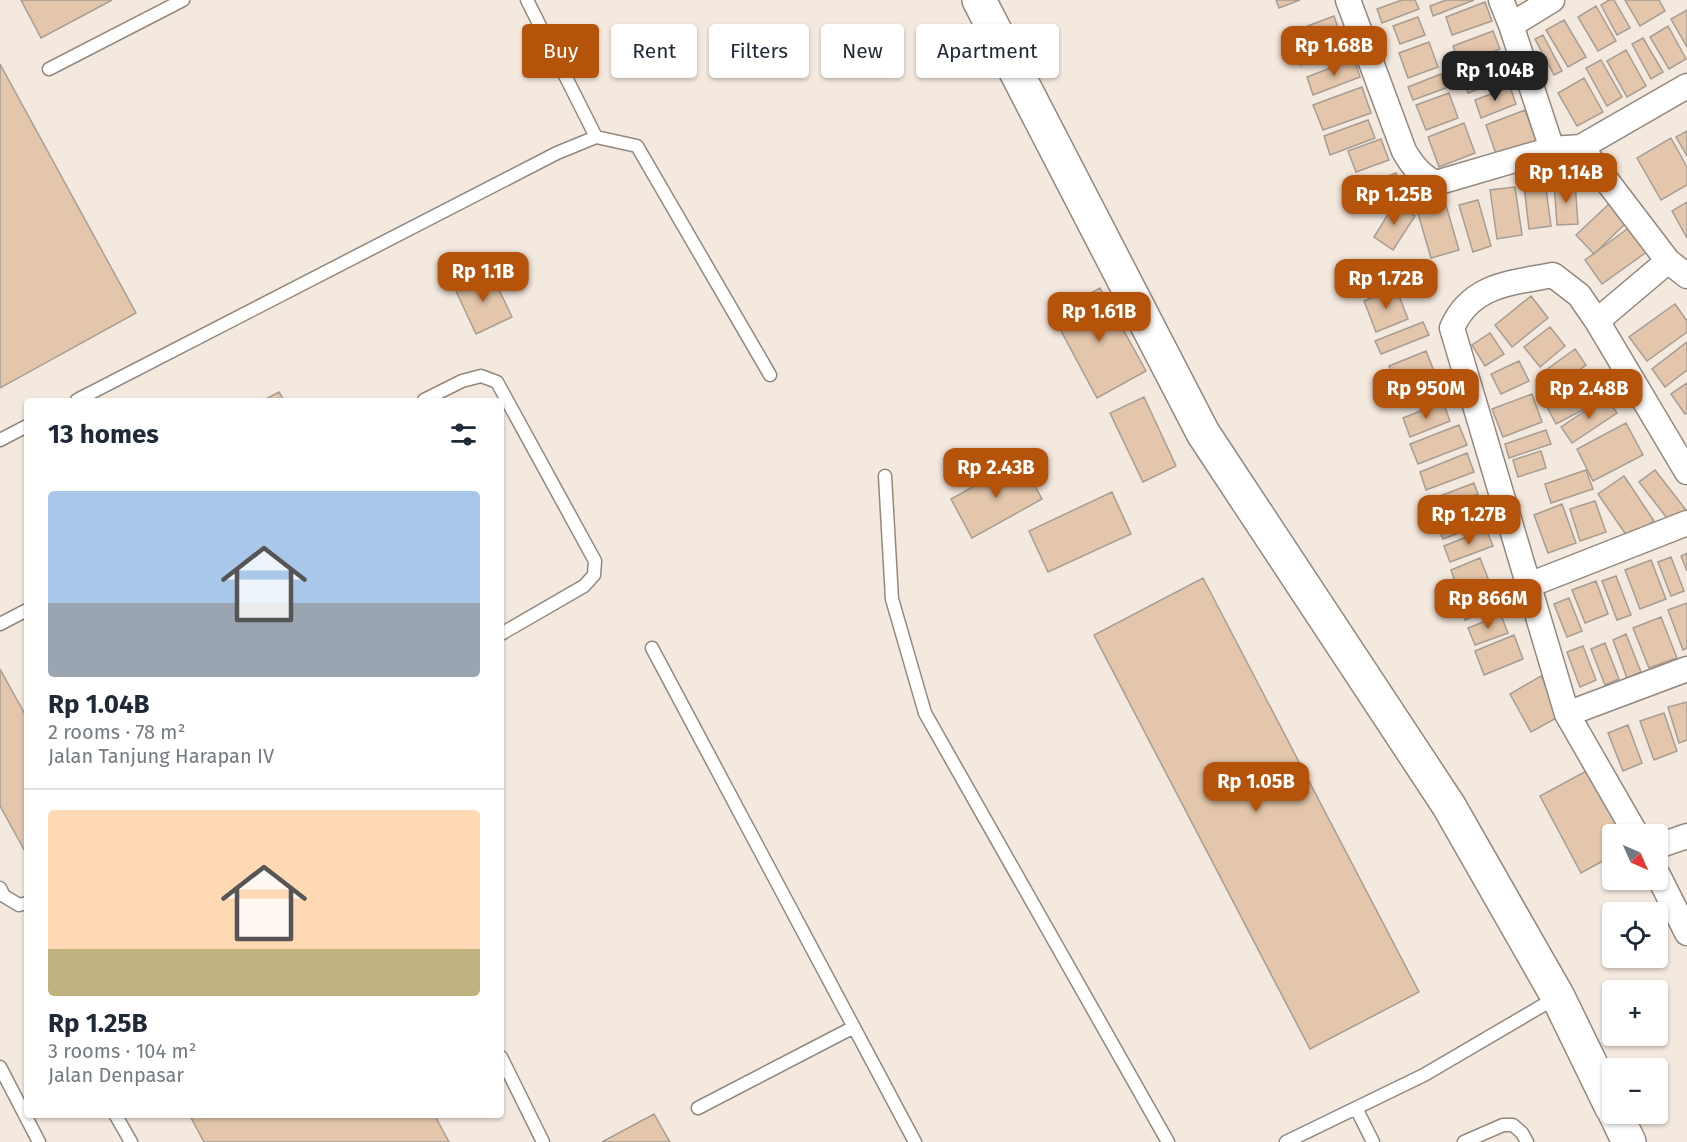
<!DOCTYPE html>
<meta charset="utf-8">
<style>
:root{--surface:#fff;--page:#f2f2f3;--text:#1f2937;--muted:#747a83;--line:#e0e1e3;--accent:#b45309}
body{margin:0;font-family:"Fira Sans",sans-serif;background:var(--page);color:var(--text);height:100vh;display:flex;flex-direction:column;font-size:22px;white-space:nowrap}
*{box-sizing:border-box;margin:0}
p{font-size:20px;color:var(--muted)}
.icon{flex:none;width:33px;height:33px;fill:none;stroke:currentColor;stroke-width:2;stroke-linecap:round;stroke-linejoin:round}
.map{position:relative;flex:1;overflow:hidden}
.panel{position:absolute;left:24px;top:398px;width:480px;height:720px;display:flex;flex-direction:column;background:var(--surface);border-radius:6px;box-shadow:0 2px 4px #0004}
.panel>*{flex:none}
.banner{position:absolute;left:522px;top:24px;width:570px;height:54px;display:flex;gap:12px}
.needle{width:39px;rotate:135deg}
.controls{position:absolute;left:1602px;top:824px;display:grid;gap:12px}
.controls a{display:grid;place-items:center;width:66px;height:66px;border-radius:6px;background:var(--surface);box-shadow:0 2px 4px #0004;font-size:30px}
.price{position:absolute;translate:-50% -51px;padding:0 14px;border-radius:12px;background:var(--accent);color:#fff;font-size:20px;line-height:39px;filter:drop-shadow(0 2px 3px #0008)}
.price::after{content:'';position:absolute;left:50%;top:36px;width:18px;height:14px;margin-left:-9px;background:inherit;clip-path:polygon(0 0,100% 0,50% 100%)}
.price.current{background:#222;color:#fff}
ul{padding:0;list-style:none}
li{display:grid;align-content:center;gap:12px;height:318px;padding:0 24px}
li+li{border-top:2px solid var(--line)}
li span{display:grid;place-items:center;height:186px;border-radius:6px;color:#555}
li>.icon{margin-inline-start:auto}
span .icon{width:108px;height:108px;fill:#fffc;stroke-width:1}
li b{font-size:26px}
h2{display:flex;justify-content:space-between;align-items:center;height:72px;padding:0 24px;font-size:26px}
.chip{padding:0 21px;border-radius:6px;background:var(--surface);box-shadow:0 2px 4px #0004;font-size:21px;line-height:54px}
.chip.current{background:var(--accent);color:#fff}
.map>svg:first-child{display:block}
.building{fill:#e3c6ab;stroke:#a79d93;stroke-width:1.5}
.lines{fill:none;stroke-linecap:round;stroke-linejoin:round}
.lane-casing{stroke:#92887f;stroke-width:15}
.street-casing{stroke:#92887f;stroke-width:27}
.secondary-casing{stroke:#92887f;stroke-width:36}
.lane{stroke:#fff;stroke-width:12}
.street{stroke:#fff;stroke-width:24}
.secondary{stroke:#fff;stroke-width:33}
</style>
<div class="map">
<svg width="1687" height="1142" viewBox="0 0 1687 1142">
<rect width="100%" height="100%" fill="#f4e9df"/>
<path class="building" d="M 21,0 L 112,0 L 41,38 Z
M 1276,0 L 1300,0 L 1279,8 Z
M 1402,0 L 1415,0 L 1419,9 L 1382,23 L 1377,9 Z
M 1446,0 L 1474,0 L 1433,16 L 1430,6 Z
M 1609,0 L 1614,0 L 1630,28 L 1617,35 L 1601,5 Z
M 1625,0 L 1659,0 L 1665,11 L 1640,26 Z
M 1485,2 L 1492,21 L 1452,35 L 1446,17 Z
M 1596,6 L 1616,41 L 1598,51 L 1578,17 Z
M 1687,10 L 1687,47 L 1671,19 Z
M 1334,16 L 1345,48 L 1301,65 L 1289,33 Z
M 1418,17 L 1425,35 L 1400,44 L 1393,26 Z
M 1564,20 L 1586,57 L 1568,67 L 1546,30 Z
M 1668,26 L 1686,59 L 1669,69 L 1650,37 Z
M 1493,31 L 1500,49 L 1460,64 L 1453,46 Z
M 1543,35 L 1562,71 L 1554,75 L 1535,39 Z
M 1643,38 L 1663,72 L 1651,79 L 1632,44 Z
M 1429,42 L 1438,67 L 1408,78 L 1399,53 Z
M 1626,50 L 1646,86 L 1627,97 L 1607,61 Z
M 1504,54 L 1513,76 L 1468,93 L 1459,71 Z
M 1354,59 L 1360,77 L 1313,95 L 1307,77 Z
M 1601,60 L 1622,97 L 1607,106 L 1586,68 Z
M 0,64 L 136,313 L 0,388 Z
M 1441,74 L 1446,88 L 1413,100 L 1408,87 Z
M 1584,78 L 1603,112 L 1577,126 L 1558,93 Z
M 1362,87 L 1371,113 L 1323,130 L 1313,105 Z
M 1510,87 L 1516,104 L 1481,118 L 1475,100 Z
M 1449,93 L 1458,118 L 1426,130 L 1416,105 Z
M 1525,110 L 1537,142 L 1497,157 L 1486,125 Z
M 1368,120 L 1375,138 L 1330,155 L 1324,136 Z
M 1464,123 L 1475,153 L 1439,167 L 1428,137 Z
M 1687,131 L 1687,156 L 1676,137 Z
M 1671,138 L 1687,167 L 1687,185 L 1661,200 L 1637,158 Z
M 1381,139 L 1389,160 L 1356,172 L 1348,151 Z
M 1396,173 L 1401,187 L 1350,207 L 1345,192 Z
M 1544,174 L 1551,226 L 1529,229 L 1523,177 Z
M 1575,182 L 1578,224 L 1557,225 L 1554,183 Z
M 1515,187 L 1522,235 L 1497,239 L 1490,190 Z
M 1478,200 L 1491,246 L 1473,252 L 1459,205 Z
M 1445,202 L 1459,250 L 1431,258 L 1417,210 Z
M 1687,202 L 1687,238 L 1672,211 Z
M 1395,203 L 1415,216 L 1393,250 L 1374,237 Z
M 1610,203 L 1628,221 L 1594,254 L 1576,235 Z
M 1630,227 L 1648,251 L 1602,284 L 1585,260 Z
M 491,273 L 512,317 L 476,334 L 455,289 Z
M 1100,288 L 1146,371 L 1097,398 L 1052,314 Z
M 1396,288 L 1408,319 L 1376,332 L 1364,301 Z
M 1531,296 L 1548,318 L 1512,347 L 1495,325 Z
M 1675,304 L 1687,321 L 1687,332 L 1647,361 L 1629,337 Z
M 1423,322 L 1429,335 L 1381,354 L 1375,341 Z
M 1550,327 L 1565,346 L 1540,367 L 1524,347 Z
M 1490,333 L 1504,354 L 1485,366 L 1472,345 Z
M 1687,342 L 1687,370 L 1665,387 L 1652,369 Z
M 1575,349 L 1586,365 L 1553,389 L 1542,373 Z
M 1426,351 L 1434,371 L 1397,385 L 1389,366 Z
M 1519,361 L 1529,381 L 1501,394 L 1491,374 Z
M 1438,373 L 1444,389 L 1404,405 L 1398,388 Z
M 1586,379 L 1598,402 L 1556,424 L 1544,401 Z
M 1687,383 L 1687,413 L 1685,414 L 1671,394 Z
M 279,392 L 284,400 L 264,400 Z
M 1532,394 L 1542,422 L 1503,437 L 1492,409 Z
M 1144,397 L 1176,466 L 1143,482 L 1110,413 Z
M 1606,397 L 1617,413 L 1572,443 L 1561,427 Z
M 1443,402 L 1450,421 L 1410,437 L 1403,418 Z
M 1626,423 L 1643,455 L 1593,481 L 1577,449 Z
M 1459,425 L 1467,445 L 1418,464 L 1410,444 Z
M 1546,430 L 1551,444 L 1509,458 L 1505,444 Z
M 1541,451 L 1546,468 L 1518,477 L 1513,460 Z
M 1467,453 L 1474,472 L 1426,490 L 1420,472 Z
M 1021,460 L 1042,499 L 972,538 L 951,499 Z
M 1586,470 L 1593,489 L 1551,503 L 1545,484 Z
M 1655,470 L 1686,510 L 1670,522 L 1639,482 Z
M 1624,476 L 1654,521 L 1629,539 L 1598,494 Z
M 1474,483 L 1478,494 L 1436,510 L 1432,499 Z
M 1112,492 L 1131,534 L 1048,572 L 1029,531 Z
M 1595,501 L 1606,532 L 1580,541 L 1570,509 Z
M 1474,504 L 1482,524 L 1443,539 L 1435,519 Z
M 1562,504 L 1576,543 L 1548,553 L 1534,515 Z
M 1486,529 L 1493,546 L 1450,562 L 1444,546 Z
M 1687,553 L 1687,571 L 1681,556 Z
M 1671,557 L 1684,591 L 1671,596 L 1658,562 Z
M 1480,558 L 1489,581 L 1459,593 L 1451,570 Z
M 1651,560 L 1666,599 L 1640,609 L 1625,570 Z
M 1616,576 L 1631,615 L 1617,620 L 1602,581 Z
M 1203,578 L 1419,992 L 1310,1049 L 1094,635 Z
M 1596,581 L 1608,614 L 1585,623 L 1572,590 Z
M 1493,590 L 1500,606 L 1465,620 L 1458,603 Z
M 1569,598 L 1582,631 L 1567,637 L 1554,604 Z
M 1687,603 L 1687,648 L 1683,650 L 1668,610 Z
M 1501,615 L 1508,633 L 1475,645 L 1468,628 Z
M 1661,617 L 1677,658 L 1649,668 L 1633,628 Z
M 1626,634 L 1641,672 L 1627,678 L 1613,640 Z
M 1514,635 L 1523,659 L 1484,675 L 1475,651 Z
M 1605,643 L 1619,679 L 1605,685 L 1591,649 Z
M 1583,646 L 1596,680 L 1580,687 L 1567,652 Z
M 0,669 L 27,718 L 27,855 L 0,806 Z
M 1541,676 L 1562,715 L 1531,732 L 1510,694 Z
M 1687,702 L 1687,740 L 1679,743 L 1668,707 Z
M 1664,713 L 1677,751 L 1654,760 L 1640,721 Z
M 1628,725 L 1642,763 L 1623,771 L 1608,733 Z
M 1590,769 L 1625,834 L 1612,834 L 1612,856 L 1581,873 L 1540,796 Z
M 189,1114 L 434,1114 L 449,1142 L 204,1142 Z
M 654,1114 L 670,1142 L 602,1142 Z"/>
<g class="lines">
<g class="lane-casing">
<path id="lane" d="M 527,0 L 596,137
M 49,69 L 183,0
M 77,400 L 557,153 L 596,137 L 637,146 L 770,375
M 424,400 L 462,381 L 481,376 L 497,382 L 595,561 L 594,575 L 584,586 L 501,634
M 0,440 L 27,426
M 885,476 L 892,599 L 925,713 L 1168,1142
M 0,624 L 27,610
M 652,648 L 915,1142
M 0,888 L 4,896 L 19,905 L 27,903
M 501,1057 L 543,1142
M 0,1067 L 39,1142
M 698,1108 L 854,1027
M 1356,1108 L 1373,1142
M 115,1114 L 131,1142
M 1286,1142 L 1424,1075 L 1557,997
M 1464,1142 L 1503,1125 L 1513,1125 L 1522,1133 L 1527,1142"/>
</g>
<g class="street-casing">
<path id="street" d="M 1348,0 L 1404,151 C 1412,165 1421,177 1436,183 L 1552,149 L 1581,147 L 1687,86
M 1501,0 L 1511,25 L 1552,149
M 1511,25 L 1552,0
M 1581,147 L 1668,261 L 1687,276
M 1597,321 L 1668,261
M 1529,585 L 1687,523
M 1567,714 L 1687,669
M 1636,834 L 1567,714 L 1452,328 C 1471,284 1512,283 1553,275 L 1579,295 L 1597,321 L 1687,472
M 1658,846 L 1687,836
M 1658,875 L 1687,933"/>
</g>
<g class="secondary-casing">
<path id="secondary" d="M 979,0 L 1203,433 L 1449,806 L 1558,997 L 1612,1108
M 1615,1113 L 1629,1142"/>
</g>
<use href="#lane" class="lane"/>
<use href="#street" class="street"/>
<use href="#secondary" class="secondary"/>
</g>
</svg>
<div class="controls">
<a><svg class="needle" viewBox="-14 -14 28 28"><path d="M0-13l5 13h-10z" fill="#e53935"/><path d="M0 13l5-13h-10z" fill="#747a83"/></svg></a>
<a><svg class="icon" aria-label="locate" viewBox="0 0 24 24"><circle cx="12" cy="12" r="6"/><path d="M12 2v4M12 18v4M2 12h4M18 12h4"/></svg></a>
<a>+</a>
<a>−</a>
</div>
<b class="price" style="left:1334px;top:77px">Rp 1.68B</b>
<b class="price current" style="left:1495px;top:102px">Rp 1.04B</b>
<b class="price" style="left:1566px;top:204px">Rp 1.14B</b>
<b class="price" style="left:1394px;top:226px">Rp 1.25B</b>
<b class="price" style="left:483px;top:303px">Rp 1.1B</b>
<b class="price" style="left:1386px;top:310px">Rp 1.72B</b>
<b class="price" style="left:1099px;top:343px">Rp 1.61B</b>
<b class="price" style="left:1426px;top:420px">Rp 950M</b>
<b class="price" style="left:1589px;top:420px">Rp 2.48B</b>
<b class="price" style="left:996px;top:499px">Rp 2.43B</b>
<b class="price" style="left:1469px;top:546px">Rp 1.27B</b>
<b class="price" style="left:1488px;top:630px">Rp 866M</b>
<b class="price" style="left:1256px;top:813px">Rp 1.05B</b>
<div class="banner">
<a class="chip current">Buy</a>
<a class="chip">Rent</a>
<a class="chip">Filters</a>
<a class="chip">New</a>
<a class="chip">Apartment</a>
</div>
<section class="panel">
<h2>13 homes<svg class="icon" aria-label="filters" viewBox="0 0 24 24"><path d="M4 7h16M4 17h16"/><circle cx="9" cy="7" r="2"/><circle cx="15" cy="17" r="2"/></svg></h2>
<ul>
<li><span style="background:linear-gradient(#a9c7e8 60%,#9aa5b1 0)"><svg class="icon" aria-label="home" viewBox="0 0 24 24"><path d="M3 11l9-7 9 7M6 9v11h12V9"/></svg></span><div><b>Rp 1.04B</b><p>2 rooms · 78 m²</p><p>Jalan Tanjung Harapan IV</p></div></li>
<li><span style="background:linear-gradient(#ffd9b3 75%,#c2b280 0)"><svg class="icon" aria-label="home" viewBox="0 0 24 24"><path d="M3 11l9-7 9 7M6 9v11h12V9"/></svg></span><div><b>Rp 1.25B</b><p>3 rooms · 104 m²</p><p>Jalan Denpasar</p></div></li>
</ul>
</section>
</div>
